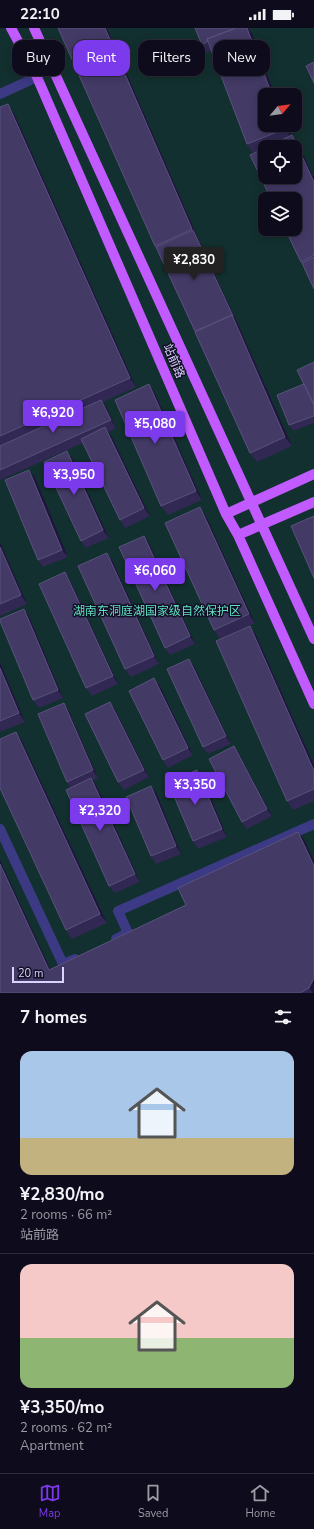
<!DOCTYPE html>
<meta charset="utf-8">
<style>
:root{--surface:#0e0b1c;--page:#171425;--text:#f1f3f6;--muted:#9b9ba3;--line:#2e2b3b;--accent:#7c3aed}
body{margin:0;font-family:"Nunito Sans","Noto Sans SC",sans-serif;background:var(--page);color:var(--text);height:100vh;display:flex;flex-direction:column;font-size:15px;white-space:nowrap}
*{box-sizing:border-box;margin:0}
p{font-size:13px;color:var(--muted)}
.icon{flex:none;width:22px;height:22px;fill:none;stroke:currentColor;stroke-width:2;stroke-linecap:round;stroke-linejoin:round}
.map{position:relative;height:965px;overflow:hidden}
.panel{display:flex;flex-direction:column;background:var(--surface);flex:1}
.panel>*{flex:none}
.banner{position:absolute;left:12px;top:12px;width:290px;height:36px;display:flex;gap:8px}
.needle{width:26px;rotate:61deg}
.controls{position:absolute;left:258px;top:60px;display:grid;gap:8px}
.controls a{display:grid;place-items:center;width:44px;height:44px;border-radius:8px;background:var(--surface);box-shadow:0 2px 10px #0003,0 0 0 1px var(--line);font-size:20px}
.scale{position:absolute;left:12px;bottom:10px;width:52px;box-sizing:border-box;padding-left:4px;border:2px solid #d9d4ff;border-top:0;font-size:11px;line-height:14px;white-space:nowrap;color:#d9d4ff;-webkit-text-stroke:3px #130f26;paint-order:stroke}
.price{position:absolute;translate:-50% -34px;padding:0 9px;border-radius:4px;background:var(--accent);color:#fff;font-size:13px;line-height:26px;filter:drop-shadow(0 1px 2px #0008)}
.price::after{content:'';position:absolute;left:50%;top:24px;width:12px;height:9px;margin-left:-6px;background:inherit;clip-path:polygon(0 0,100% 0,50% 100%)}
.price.active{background:#222;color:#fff}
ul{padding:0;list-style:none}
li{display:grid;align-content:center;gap:8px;height:212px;padding:0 20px}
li+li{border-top:1px solid var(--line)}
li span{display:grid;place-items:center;height:124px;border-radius:12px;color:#555}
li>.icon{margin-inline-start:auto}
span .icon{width:72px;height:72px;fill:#fffc;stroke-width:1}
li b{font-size:17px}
h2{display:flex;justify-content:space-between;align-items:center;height:48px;padding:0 20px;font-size:17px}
.chip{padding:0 14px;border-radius:12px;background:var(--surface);box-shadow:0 2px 10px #0003,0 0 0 1px var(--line);font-size:14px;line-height:36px}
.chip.active{background:var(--accent);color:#fff}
.status{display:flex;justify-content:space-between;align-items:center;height:28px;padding:0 20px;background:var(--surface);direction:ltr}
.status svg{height:11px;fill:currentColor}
.tabs{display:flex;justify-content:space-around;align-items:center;height:56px;border-top:1px solid var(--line);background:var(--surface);font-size:11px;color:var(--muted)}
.tabs a{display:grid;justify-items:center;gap:2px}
.tabs .active{color:var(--accent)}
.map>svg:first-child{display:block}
.green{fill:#12302f;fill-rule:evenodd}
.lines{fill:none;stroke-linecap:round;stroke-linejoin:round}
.minor{stroke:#3d3a85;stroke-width:10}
.major{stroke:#c25bff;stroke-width:10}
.wall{fill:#312854;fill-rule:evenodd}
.shaded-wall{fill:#1d163a}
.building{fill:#433a66;stroke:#5a527e}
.labels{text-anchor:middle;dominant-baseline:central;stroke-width:3;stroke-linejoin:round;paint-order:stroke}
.street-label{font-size:12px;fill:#d9d4ff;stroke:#130f26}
.park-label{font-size:12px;fill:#5fe0c0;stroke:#130f26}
</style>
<div class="status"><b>22:10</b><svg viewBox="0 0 49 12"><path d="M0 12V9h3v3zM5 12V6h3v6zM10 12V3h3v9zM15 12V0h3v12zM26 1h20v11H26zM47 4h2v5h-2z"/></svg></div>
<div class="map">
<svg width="314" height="965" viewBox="0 0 314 965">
<rect width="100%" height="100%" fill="#130f26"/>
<path class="green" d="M 0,0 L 314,0 L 314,965 L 0,965 ZM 265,67 L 295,67 L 295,97 L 265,97 ZM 265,119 L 295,119 L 295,149 L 265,149 ZM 265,171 L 295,171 L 295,201 L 265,201 Z"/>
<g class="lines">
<path class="minor" d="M 0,66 L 37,49
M 0,801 L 63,936 L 75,931
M 116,911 L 128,905 L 118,883 L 314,796"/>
<path class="major" d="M 11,0 L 37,49 L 226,486 L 238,507 L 314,676
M 34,0 L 314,611
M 226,486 L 314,446
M 238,507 L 314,474"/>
</g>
<path class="wall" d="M 58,0 L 107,0 L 198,210 L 238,296 L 292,418 L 257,434 L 250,425 L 155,218 Z
M 195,0 L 248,0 L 252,5 L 275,67 L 265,67 L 265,97 L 287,97 L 291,108 L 292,107 L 298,116 L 314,150 L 314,261 L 285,201 L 295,201 L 295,171 L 271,171 L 250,127 L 264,120 L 253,125 L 247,116 L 212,22 L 207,25 L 202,17 ZM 265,119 L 295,119 L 295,149 L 265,149 Z
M 0,79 L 14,85 L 136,359 L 103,374 L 107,380 L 116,400 L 108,404 L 111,407 L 150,488 L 125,500 L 120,492 L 83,415 L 0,452 Z
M 314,334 L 314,395 L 293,403 L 289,397 L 304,356 Z
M 149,356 L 155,365 L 202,472 L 168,487 L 161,478 Z
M 72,430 L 109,510 L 86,520 L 81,513 Z
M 35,449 L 68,529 L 43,539 L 38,532 Z
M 206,488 L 255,595 L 220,611 L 214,602 Z
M 0,514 L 27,576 L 0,588 Z
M 149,515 L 195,616 L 170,627 L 165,620 Z
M 107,525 L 112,532 L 159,636 L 131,649 L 125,641 Z
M 70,552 L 118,656 L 92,668 L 86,660 Z
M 24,581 L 29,588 L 63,670 L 39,680 L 33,672 Z
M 250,598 L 256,607 L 314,737 L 314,773 L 293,782 L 287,773 Z
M 0,634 L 25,694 L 0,704 Z
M 194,638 L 231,716 L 208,726 L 203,719 Z
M 160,658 L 193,727 L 168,740 L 163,732 Z
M 115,681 L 149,749 L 124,762 L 118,754 Z
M 69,683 L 98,750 L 93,752 L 97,758 L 140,854 L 115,865 L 109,858 L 71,760 L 67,754 Z
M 16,704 L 22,713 L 107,895 L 72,911 L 66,902 Z
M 239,726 L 272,788 L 247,801 L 242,794 Z
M 203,750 L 227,809 L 198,821 L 193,813 Z
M 157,766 L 181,826 L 156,836 L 151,828 Z
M 305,813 L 314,965 L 0,965 L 186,877 Z"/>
<path class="shaded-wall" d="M 105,0 L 107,0 L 198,210 L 192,201 Z
M 247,0 L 248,0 L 252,5 L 275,67 L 272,67 Z
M 8,76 L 14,85 L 136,359 L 130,350 Z
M 284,97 L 287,97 L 292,110 L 285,101 Z
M 292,107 L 298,116 L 314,150 L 314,154 Z
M 193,202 L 198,210 L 238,296 L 292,418 L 285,409 Z
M 149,356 L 155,365 L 202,472 L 196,463 Z
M 101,372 L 107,380 L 116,400 L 111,392 Z
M 105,399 L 111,407 L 150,488 L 144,480 Z
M 67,423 L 72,430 L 109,510 L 103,502 Z
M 29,442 L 35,449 L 68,529 L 62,522 Z
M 200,479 L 206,488 L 255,595 L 249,586 Z
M 144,508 L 149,515 L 195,616 L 190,608 Z
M 0,514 L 27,576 L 21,567 L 0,519 Z
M 107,525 L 112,532 L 159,636 L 154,628 Z
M 65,544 L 70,552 L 118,656 L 113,648 Z
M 24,581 L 29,588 L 63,670 L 58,662 Z
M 250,598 L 256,607 L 314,737 L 314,743 Z
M 189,631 L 194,638 L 231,716 L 226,708 Z
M 0,634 L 25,694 L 19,685 L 0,640 Z
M 154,650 L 160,658 L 193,727 L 188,720 Z
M 110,674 L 115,681 L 149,749 L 144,742 Z
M 64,675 L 69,683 L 98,750 L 93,742 Z
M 16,704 L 22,713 L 107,895 L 100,886 Z
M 234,718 L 239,726 L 272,788 L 267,781 Z
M 197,742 L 203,750 L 227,809 L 222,801 Z
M 91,750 L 97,758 L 140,854 L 135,846 Z
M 151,758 L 157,766 L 181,826 L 176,818 Z
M 298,804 L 305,813 L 314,833 L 314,838 Z
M 0,832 L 55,951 L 49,942 L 0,836 Z
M 314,950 L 314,965 L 313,965 L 309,960 Z"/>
<path class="building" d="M 58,0 L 105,0 L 192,201 L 155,218 Z
M 195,0 L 233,0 L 233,1 L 207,11 L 208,13 L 202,17 Z
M 236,0 L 247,0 L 272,67 L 265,67 L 265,97 L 284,97 L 285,101 L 247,116 L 207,11 Z
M 314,34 L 314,55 L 306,38 Z
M 8,76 L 130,350 L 0,408 L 0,79 Z
M 292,107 L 314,154 L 314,227 L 301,234 L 285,201 L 295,201 L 295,171 L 271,171 L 250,127 L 265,120 L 265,149 L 295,149 L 295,119 L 267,119 Z
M 193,202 L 233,288 L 232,287 L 195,303 L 156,219 Z
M 314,229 L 314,261 L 302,235 Z
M 232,287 L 285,409 L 250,425 L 195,304 Z
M 314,334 L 314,377 L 297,342 Z
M 149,356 L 196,463 L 161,478 L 115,372 Z
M 304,356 L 314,377 L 314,388 L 289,397 L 277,367 Z
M 101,372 L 111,392 L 0,442 L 0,418 Z
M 105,399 L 144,480 L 120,492 L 81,411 Z
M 67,423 L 103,502 L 81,513 L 44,434 Z
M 29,442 L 62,522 L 38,532 L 5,452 Z
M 200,479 L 249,586 L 214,602 L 165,495 Z
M 314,488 L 314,550 L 291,498 Z
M 144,508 L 190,608 L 165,620 L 119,519 Z
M 0,519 L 21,567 L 0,576 Z
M 107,525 L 154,628 L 125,641 L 78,538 Z
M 65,544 L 113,648 L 86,660 L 39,556 Z
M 24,581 L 58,662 L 33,672 L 0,593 L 0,591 Z
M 250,598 L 314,743 L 314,761 L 287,773 L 216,613 Z
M 189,631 L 226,708 L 203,719 L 167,641 Z
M 0,640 L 19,685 L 0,693 Z
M 154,650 L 188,720 L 163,732 L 129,663 Z
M 110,674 L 144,742 L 118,754 L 85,686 Z
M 64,675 L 93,742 L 67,754 L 38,686 Z
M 16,704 L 100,886 L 66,902 L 0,760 L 0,711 Z
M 234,718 L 267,781 L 242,794 L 209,731 Z
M 197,742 L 222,801 L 193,813 L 168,754 Z
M 91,750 L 135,846 L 109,858 L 66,762 Z
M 151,758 L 176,818 L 151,828 L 126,769 Z
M 298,804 L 314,838 L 314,950 L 309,960 L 300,965 L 0,965 L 0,836 L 49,942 L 186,877 L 178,860 Z"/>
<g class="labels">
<g class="street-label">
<text transform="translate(174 333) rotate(67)">站前路</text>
</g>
<g class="park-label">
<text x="157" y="583">湖南东洞庭湖国家级自然保护区</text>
</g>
</g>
</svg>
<div class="controls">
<a><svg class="needle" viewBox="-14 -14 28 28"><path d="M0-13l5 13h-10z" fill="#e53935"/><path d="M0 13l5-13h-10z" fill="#9b9ba3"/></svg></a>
<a><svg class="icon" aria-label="locate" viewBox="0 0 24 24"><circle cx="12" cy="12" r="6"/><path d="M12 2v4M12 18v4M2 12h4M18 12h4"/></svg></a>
<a><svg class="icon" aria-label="layers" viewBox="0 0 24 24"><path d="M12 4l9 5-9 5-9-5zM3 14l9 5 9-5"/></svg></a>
</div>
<div class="scale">20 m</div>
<b class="price active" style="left:194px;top:253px">¥2,830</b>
<b class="price" style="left:53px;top:406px">¥6,920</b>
<b class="price" style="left:155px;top:417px">¥5,080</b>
<b class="price" style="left:74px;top:468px">¥3,950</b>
<b class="price" style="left:155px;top:564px">¥6,060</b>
<b class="price" style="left:195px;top:778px">¥3,350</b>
<b class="price" style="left:100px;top:804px">¥2,320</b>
<div class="banner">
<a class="chip">Buy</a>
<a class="chip active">Rent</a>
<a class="chip">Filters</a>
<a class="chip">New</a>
</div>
</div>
<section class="panel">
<h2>7 homes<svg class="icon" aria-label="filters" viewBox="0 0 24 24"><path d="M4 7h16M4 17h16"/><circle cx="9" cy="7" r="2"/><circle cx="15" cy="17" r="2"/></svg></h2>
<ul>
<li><span style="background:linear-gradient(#a9c7e8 70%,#c2b280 0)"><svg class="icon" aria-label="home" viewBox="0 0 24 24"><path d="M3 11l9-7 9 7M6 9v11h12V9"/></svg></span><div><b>¥2,830/mo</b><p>2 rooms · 66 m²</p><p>站前路</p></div></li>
<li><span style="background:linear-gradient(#f6c9c9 60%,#8fb573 0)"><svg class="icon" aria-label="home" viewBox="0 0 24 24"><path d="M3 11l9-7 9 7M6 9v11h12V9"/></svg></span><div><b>¥3,350/mo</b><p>2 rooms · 62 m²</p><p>Apartment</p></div></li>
</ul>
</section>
<nav class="tabs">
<a class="active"><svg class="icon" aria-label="map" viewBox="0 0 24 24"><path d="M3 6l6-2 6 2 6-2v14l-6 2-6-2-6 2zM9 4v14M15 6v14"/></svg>Map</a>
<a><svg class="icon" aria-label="saved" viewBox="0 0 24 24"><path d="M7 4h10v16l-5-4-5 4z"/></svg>Saved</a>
<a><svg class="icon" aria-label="home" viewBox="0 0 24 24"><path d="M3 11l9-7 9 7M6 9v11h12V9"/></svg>Home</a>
</nav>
